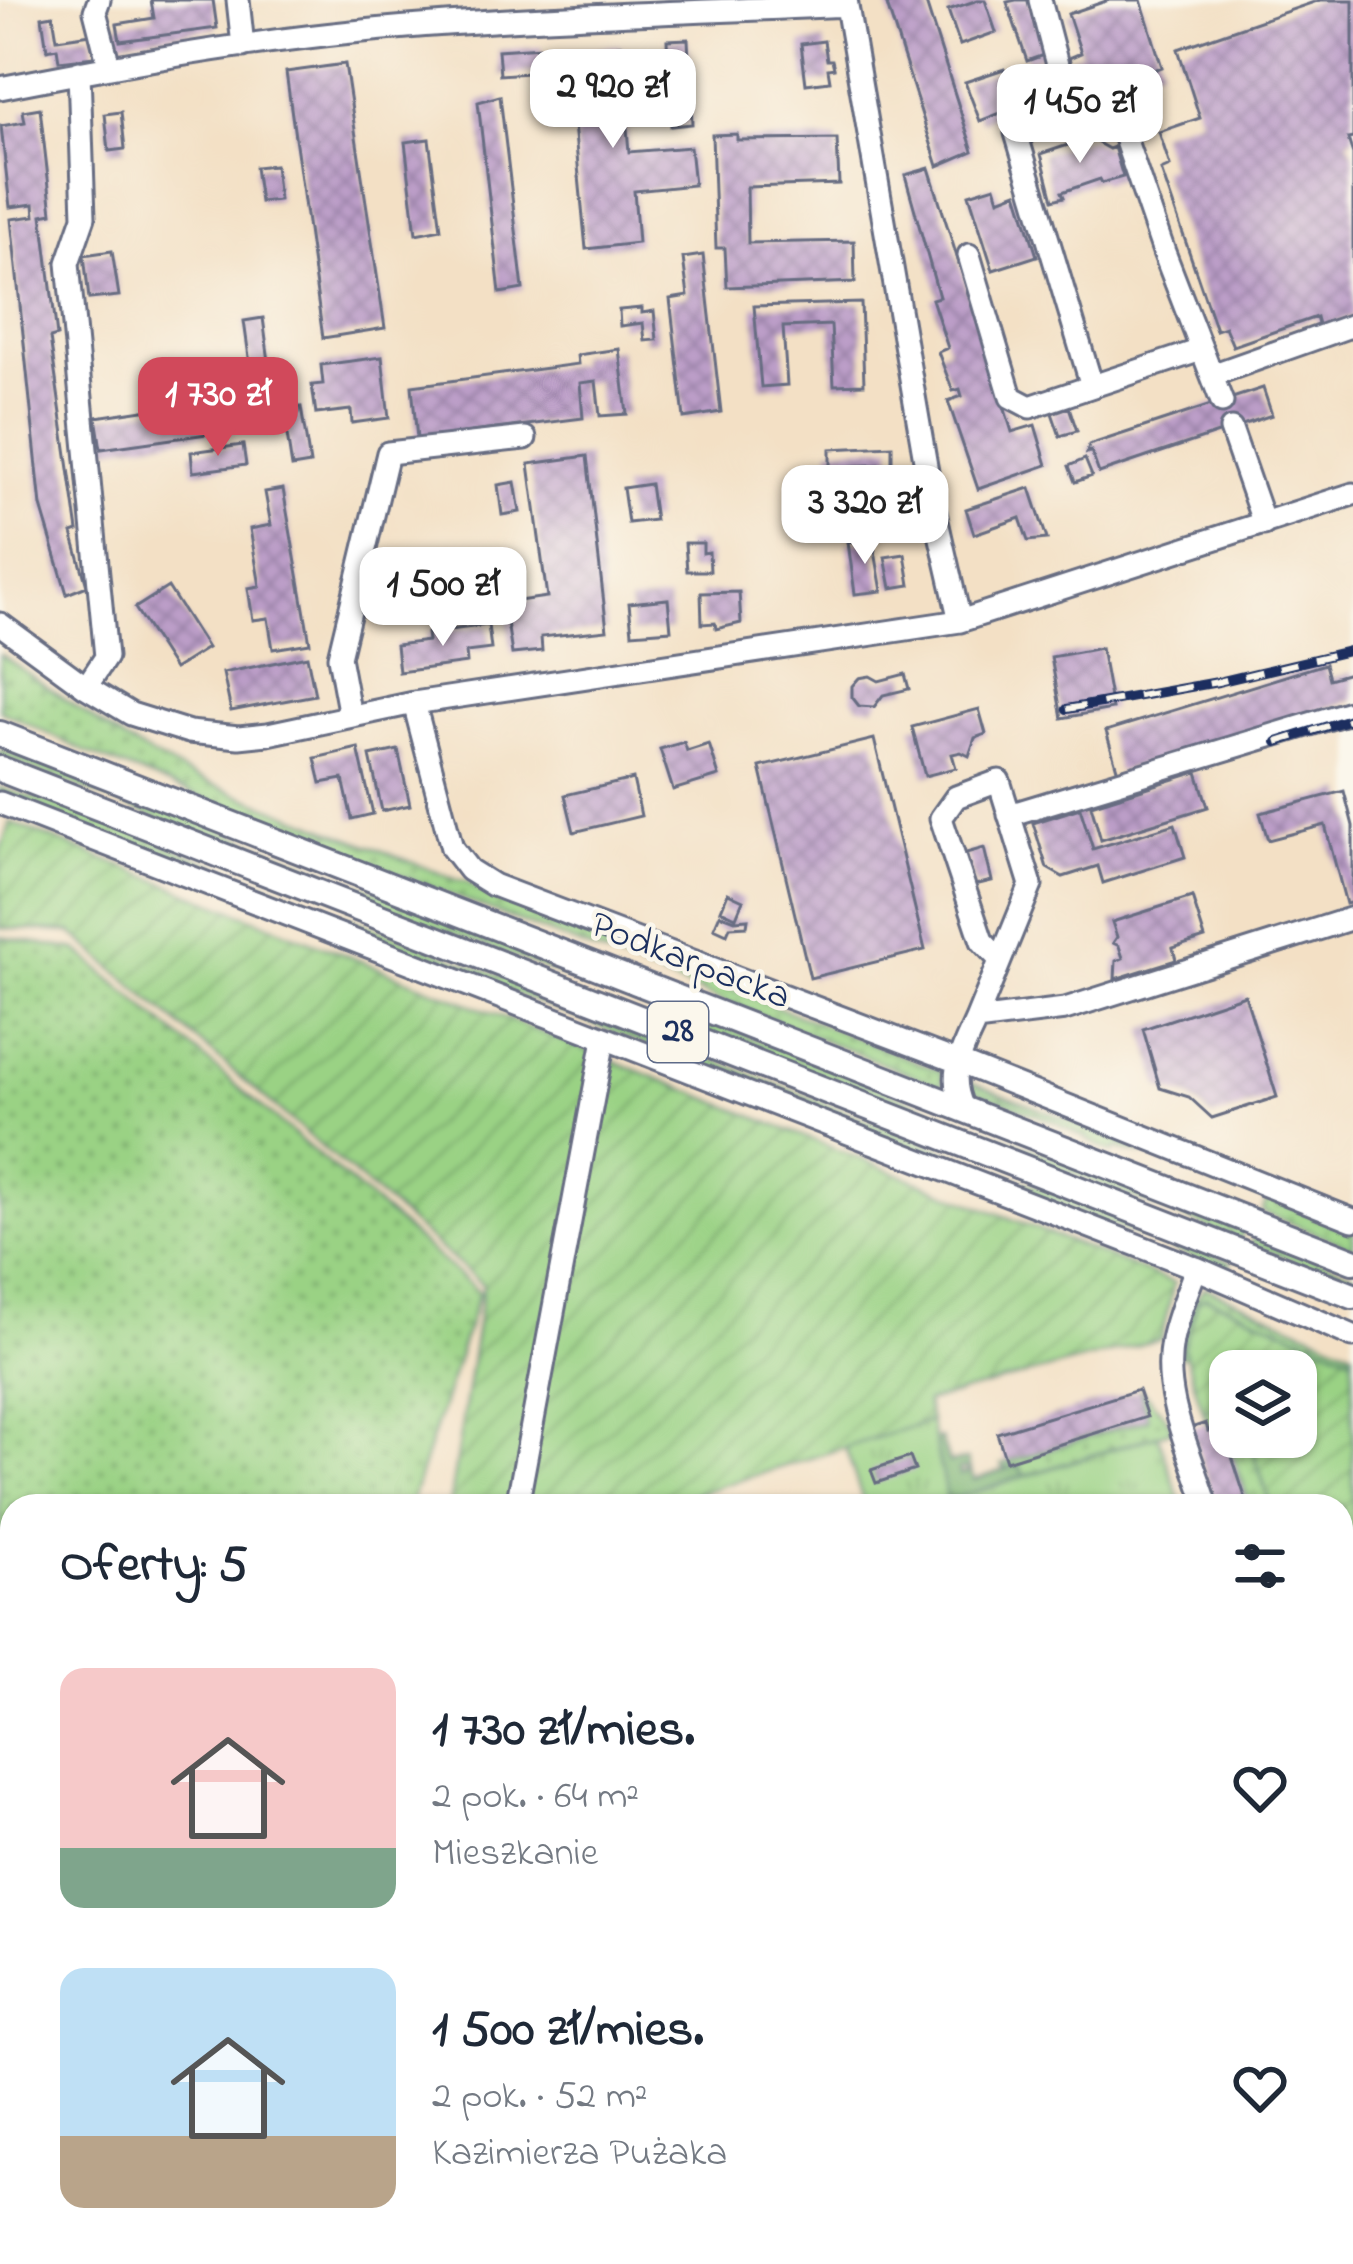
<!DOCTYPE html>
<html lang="pl">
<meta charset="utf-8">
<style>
:root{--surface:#fff;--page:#f2f2f3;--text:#1f2937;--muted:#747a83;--accent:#d1495b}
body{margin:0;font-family:"Indie Flower",sans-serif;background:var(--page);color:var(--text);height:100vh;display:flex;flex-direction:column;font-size:45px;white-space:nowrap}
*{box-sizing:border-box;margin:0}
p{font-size:39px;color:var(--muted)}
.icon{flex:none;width:66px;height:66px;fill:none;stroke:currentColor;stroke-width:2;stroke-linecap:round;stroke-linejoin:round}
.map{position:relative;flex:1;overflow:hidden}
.drawer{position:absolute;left:0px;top:1494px;width:1353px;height:771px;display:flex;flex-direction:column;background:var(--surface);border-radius:36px 36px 0 0;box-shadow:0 3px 9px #0004}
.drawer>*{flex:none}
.controls{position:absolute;left:1209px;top:1350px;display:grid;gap:24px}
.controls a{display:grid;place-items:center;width:108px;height:108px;border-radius:24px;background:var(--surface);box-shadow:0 3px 9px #0004;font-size:60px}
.price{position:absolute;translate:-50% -102px;padding:0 27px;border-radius:24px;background:#fff;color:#222;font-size:39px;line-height:78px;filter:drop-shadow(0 3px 6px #0008)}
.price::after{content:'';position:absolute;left:50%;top:72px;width:36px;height:27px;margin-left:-18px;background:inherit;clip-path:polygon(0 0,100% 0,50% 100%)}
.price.current{background:var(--accent);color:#fff}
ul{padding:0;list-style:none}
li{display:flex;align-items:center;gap:36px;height:300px;padding:0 60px}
li span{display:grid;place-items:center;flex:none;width:336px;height:240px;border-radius:24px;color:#555}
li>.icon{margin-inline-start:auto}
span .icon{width:144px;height:144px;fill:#fffc;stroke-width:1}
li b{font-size:51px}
h2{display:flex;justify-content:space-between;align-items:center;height:144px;padding:0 60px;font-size:51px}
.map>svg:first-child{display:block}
.grass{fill:url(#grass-dots);stroke:#5a8071;stroke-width:3}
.forest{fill:url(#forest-crowns);stroke:#4b7268;stroke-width:3}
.park{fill:url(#park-tufts);stroke:#5a8071;stroke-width:3}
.garden{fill:url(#garden-furrows);stroke:#5a8071;stroke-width:3}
.building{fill:url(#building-cross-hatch)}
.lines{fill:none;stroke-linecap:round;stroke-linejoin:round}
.minor-casing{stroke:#676d82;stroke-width:27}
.major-casing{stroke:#676d82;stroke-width:30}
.minor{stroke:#fff;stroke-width:21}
.major{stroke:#fff;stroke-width:24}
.rail-casing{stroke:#1b2f5e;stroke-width:10}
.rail{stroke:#fbf7ec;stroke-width:6;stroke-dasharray:18;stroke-linecap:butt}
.labels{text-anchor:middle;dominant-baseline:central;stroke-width:9;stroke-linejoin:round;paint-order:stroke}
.shield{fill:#fbf7ec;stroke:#5e6b89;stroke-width:3}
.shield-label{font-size:36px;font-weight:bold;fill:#1b2f5e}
.street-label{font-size:39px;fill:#1b2f5e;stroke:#fbf7ec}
</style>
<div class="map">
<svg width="1353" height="2264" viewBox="0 0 1353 2264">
<defs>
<pattern id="grass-dots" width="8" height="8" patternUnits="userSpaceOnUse" patternTransform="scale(3)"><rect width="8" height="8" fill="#9ad284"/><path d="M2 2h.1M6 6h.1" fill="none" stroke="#7dab6f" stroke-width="1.8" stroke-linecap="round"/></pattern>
<pattern id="forest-crowns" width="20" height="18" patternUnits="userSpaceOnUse" patternTransform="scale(3)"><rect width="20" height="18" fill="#7bb472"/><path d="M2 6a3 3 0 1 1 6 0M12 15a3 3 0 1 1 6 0" fill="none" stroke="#649361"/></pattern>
<pattern id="park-tufts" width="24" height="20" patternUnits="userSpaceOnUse" patternTransform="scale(3)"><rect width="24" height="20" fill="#9ad284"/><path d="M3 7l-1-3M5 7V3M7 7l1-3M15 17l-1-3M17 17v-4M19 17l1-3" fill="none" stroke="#7dab6f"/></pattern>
<pattern id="garden-furrows" width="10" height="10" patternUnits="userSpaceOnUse" patternTransform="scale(3)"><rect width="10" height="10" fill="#9ad284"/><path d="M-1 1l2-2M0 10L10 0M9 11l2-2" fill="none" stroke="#7dab6f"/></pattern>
<pattern id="building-cross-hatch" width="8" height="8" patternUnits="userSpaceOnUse" patternTransform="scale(3)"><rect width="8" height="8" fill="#bc9ec8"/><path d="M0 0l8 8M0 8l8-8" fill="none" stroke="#9881a6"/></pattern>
</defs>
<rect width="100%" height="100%" fill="#fbf7ec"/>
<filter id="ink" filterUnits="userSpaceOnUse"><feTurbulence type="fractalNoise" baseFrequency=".00833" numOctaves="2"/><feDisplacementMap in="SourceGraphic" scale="24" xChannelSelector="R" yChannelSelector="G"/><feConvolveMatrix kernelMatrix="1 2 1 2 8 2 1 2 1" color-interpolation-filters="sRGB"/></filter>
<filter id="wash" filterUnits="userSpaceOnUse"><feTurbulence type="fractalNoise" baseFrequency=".004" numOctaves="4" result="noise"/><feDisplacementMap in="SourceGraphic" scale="48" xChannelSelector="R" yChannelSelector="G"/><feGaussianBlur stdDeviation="2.7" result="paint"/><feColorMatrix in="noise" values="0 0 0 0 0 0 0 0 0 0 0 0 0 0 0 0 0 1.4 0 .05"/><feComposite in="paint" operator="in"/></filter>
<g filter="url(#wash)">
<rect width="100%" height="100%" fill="#f3e0c5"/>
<path class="grass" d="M 0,654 L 125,741 L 191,776 L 457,880 L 466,881 L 478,890 L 941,1071 L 943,1087 L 90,754 L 0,710 Z
M 0,750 L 100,782 L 1244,1231 L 1240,1240 L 0,757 Z
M 0,788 L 76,810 L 1231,1262 L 1228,1271 L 0,794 Z
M 0,937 L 77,950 L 479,1292 L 410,1506 L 12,1506 L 12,2253 L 459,2253 L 463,2264 L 0,2264 Z
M 965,1080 L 1148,1151 L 1146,1154 L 1115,1149 L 1113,1153 L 1055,1122 L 969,1089 Z
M 1268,1197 L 1353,1232 L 1353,1248 L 1262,1212 Z
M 1255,1235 L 1353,1273 L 1353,1284 L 1251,1244 Z
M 1205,1287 L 1353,1351 L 1353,1357 L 1206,1297 L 1183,1347 L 1187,1356 L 1178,1357 C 1181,1334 1188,1304 1205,1287 Z
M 1139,1388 L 1165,1415 L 1173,1430 L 1024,1476 L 1019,1466 L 1004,1468 L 1002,1464 L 1148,1419 Z
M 1230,1403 L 1230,1437 L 1249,1437 L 1271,1506 L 1250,1506 L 1223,1424 L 1209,1428 L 1203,1411 Z"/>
<path class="forest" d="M 941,1438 L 949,1463 L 967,1460 L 970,1469 L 959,1469 L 960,1475 L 971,1471 L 974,1480 L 1019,1465 L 1024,1476 L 947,1501 L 934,1439 Z"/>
<path class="park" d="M 930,1421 L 947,1501 L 1158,1435 L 1182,1506 L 865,1506 L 845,1447 Z"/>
<path class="garden" d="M 10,822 L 1174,1283 L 1161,1339 L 926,1402 L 930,1421 L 656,1506 L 449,1506 L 483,1285 L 71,932 L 0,928 L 0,851 Z
M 1206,1297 L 1353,1357 L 1353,1537 L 1341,1541 L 1341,1506 L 1271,1506 L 1249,1437 L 1296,1437 L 1296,1371 L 1230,1371 L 1230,1403 L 1203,1411 L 1183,1347 L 1198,1301 Z"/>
<g id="blocks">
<path class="building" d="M 151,0 L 213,0 L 217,28 L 120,41 L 117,24 L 154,18 Z
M 903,0 L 925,0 L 973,151 L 938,166 L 887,5 Z
M 978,0 L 985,0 L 996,32 L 960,45 L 948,10 Z
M 1016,0 L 1029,0 L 1049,53 L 1027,61 L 1007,2 Z
M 1109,0 L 1141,0 L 1162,67 L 1082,96 L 1069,58 L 1081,53 L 1068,14 Z
M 1320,0 L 1353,0 L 1353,138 L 1348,139 L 1353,154 L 1353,316 L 1319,328 L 1316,317 L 1233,346 L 1225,327 L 1216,330 L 1161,170 L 1170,166 L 1159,132 L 1200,118 L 1178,49 Z
M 53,15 L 57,39 L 91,34 L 94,57 L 59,61 L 57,48 L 47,50 L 42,17 Z
M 688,39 L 692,124 L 671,126 L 667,40 Z
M 824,41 L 827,60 L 832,60 L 834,68 L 828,69 L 830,81 L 806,84 L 801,44 Z
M 620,45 L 629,152 L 690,147 L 694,185 L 634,191 L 638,243 L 586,249 L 567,51 Z
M 541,47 L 542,72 L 500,75 L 498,50 Z
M 345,64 L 385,328 L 323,338 L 286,72 Z
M 1004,69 L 1019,106 L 980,121 L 965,82 Z
M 500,96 L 523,289 L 500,293 L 478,102 Z
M 40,108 L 52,213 L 42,215 L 57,336 L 50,338 L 78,531 L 72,533 L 87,586 L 67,594 L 41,506 L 11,219 L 35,216 L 34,204 L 10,207 L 1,126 L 25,122 L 23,111 Z
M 121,112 L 125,149 L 109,151 L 105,114 Z
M 737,134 L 737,140 L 837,139 L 839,184 L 747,187 L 748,243 L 854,241 L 855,282 L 727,287 L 725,248 L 716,248 L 712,135 Z
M 1089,138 L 1109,149 L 1114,147 L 1123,177 L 1102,183 L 1100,179 L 1062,192 L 1064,197 L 1053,200 L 1041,154 Z
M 429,139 L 441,229 L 416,234 L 405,142 Z
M 275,165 L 279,200 L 260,202 L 255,167 Z
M 929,168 L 1012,432 L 1035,425 L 1047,465 L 978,489 L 948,401 L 962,396 L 960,389 L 953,391 L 938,352 L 948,348 L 932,299 L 939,297 L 905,175 Z
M 995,186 L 999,199 L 1017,192 L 1037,256 L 993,270 L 969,194 Z
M 112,251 L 119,296 L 89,299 L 84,255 Z
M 703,255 L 721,412 L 684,418 L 670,299 L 688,296 L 683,258 Z
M 861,303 L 864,384 L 834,385 L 831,325 L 783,327 L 787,385 L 761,387 L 754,306 Z
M 642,308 L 642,313 L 654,311 L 657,340 L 645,341 L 643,323 L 620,326 L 619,310 Z
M 263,318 L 272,383 L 253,386 L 244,321 Z
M 619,349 L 627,414 L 600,416 L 596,381 L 580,383 L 583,418 L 417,439 L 412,386 L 578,364 L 577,355 Z
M 382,357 L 389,418 L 352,423 L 351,410 L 316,414 L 312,385 L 323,384 L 321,365 Z
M 264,386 L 270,425 L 101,449 L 96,417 L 257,393 L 256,388 Z
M 1263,388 L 1272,415 L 1099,473 L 1091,451 L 1087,453 L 1089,445 Z
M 301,407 L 310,464 L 292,467 L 283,409 Z
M 1069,407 L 1077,431 L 1060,436 L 1052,413 Z
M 243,445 L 246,465 L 193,472 L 191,452 Z
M 892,446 L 892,464 L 830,467 L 830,449 Z
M 587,456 L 607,630 L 541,637 L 542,651 L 512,654 L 504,603 L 547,597 L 529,464 Z
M 1085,459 L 1092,476 L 1075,482 L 1069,466 Z
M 515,482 L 520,512 L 502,515 L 498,485 Z
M 650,484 L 655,520 L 628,523 L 623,488 Z
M 897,488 L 897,505 L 834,508 L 834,490 Z
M 1030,488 L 1047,539 L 1028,541 L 1020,518 L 974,534 L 966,509 Z
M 283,489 L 310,643 L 273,649 L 268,618 L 253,620 L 248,588 L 260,586 L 250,529 L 271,525 L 265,492 Z
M 873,540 L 882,591 L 855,594 L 848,542 Z
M 685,543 L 703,543 L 703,553 L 709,552 L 710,571 L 687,571 Z
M 905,554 L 910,585 L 891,588 L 885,557 Z
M 168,587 L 207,648 L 174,669 L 135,608 Z
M 739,592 L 741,623 L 716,629 L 715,623 L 702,624 L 701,593 Z
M 668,599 L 671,630 L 632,633 L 629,603 Z
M 488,625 L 491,649 L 466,652 L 467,663 L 399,672 L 396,645 L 428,641 L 427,633 Z
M 1101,648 L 1112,709 L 1062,718 L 1051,657 Z
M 307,656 L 315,695 L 231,711 L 223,673 Z
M 1325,664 L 1329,679 L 1353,672 L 1353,700 L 1118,772 L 1106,731 Z
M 905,674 L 909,689 L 883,695 L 874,707 L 859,706 L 852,697 L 852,686 L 859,678 L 870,676 L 879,681 Z
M 979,709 L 986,734 L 975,738 L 969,756 L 961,752 L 952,754 L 956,768 L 925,776 L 912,727 Z
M 874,739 L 925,950 L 810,978 L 760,767 Z
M 684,742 L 687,751 L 709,744 L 719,776 L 673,790 L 660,749 Z
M 358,748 L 373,814 L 352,819 L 343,779 L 321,783 L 315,758 Z
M 398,750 L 410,805 L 382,811 L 370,756 Z
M 1197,772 L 1208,807 L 1101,840 L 1091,805 Z
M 633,779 L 641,816 L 574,832 L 565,795 Z
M 1344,791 L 1353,826 L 1353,902 L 1346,904 L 1325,825 L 1268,840 L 1260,813 Z
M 1080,808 L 1093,849 L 1175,824 L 1185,857 L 1103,883 L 1098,866 L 1063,877 L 1047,868 L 1033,823 Z
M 984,848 L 992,881 L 975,885 L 966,853 Z
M 728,893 L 743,900 L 736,917 L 721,910 Z
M 1192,897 L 1205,938 L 1173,948 L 1176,960 L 1115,979 L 1116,961 L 1123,958 L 1119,946 L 1113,943 L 1117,937 L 1112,922 Z
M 720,914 L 735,920 L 748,919 L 747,926 L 730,927 L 727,934 L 714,928 Z
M 1245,995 L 1277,1097 L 1212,1118 L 1189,1097 L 1160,1088 L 1143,1029 Z
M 1138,1390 L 1147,1417 L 1006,1461 L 997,1433 Z
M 1206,1423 L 1208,1431 L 1222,1426 L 1248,1506 L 1216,1506 L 1191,1428 Z
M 910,1457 L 915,1470 L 876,1483 L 871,1470 Z
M 1353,1561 L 1353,1669 L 1347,1671 L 1344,1661 L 1341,1662 L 1341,1565 Z
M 1353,2146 L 1353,2264 L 1094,2264 L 1090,2253 L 1341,2253 L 1341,2150 Z
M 648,2253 L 696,2253 L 700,2264 L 651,2264 Z
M 749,2253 L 825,2253 L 825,2254 L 795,2264 L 753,2264 Z
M 1026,2253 L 1050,2253 L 1053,2264 L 1016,2264 L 1013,2257 Z"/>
</g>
</g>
<g filter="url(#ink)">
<use href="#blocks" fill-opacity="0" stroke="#676d82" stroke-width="3"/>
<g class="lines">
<g class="minor-casing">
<path id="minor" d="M 99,0 L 95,11 L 109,66
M 238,0 L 243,46
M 846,0 L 931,495 L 960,621
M 1040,0 L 1067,103 L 1028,114 L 1016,133 L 1092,386
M 79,72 L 84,217 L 68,263 L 106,657 L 86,687
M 0,88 C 102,68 204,49 307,37 C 486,16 667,14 847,5
M 1067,103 L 1112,100 L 1164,252 L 1222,402
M 969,255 L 1011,397 L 1030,407 L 1201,350
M 1212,375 L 1353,325
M 1231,429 L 1264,524
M 0,624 L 86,687 L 131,714 L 189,732 L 239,737 L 268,734 L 414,703 L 960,621 L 1353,494
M 414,703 L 452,848 L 469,870 L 493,885 L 958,1062 L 1353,1220
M 350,716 L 339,657 L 388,453 L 525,438
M 0,803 L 1196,1268 L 1353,1336
M 1009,815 L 1353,711
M 976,1020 L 1031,885 L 999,781 L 956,797 L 941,818 L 982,941 L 999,959
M 963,1108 C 947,1073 962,1052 976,1020 L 1065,1009 L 1353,918
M 1196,1268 C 1188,1291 1177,1315 1172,1340 C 1161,1398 1191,1452 1207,1506
M 517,1506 L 604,1039
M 1341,1714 L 1353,1748
M 1341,2129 L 1353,2125
M 471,2253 L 475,2264
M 941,2264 L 974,2253"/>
</g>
<g class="major-casing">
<path id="major" d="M 0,734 L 1353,1261
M 0,769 L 1353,1296"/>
</g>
<use href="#minor" class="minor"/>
<use href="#major" class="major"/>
<g class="rail-casing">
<path id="rail" d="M 1067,709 L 1218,682 L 1353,650
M 1277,742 L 1353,718"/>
</g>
<use href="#rail" class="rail"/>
</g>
</g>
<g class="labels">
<rect class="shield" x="648" y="1002" width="60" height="60" rx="9"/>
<g class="shield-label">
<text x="678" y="1032">28</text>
</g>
<g class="street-label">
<text transform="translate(690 962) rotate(21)">Podkarpacka</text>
</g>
</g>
</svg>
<div class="controls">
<a><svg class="icon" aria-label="layers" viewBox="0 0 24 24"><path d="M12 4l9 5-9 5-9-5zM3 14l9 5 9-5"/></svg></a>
</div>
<b class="price" style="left:613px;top:151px">2 920 zł</b>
<b class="price" style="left:1080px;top:166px">1 450 zł</b>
<b class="price current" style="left:218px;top:459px">1 730 zł</b>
<b class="price" style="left:865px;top:567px">3 320 zł</b>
<b class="price" style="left:443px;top:649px">1 500 zł</b>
<section class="drawer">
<h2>Oferty: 5<svg class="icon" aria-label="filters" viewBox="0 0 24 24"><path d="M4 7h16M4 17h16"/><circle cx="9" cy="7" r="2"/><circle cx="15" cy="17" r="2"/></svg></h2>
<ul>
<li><span style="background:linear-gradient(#f6c9c9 75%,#7fa58c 0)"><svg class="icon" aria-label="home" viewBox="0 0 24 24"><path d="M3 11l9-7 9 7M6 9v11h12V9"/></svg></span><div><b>1 730 zł/mies.</b><p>2 pok. · 64 m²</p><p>Mieszkanie</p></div><svg class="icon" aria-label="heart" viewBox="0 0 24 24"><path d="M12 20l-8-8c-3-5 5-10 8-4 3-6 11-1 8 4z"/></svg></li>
<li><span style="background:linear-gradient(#bfe0f5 70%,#b9a48a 0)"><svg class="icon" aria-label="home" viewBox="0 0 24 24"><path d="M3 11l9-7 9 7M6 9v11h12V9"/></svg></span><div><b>1 500 zł/mies.</b><p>2 pok. · 52 m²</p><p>Kazimierza Pużaka</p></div><svg class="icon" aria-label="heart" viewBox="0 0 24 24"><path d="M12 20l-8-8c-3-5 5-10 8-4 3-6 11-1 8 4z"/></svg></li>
</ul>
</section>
</div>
